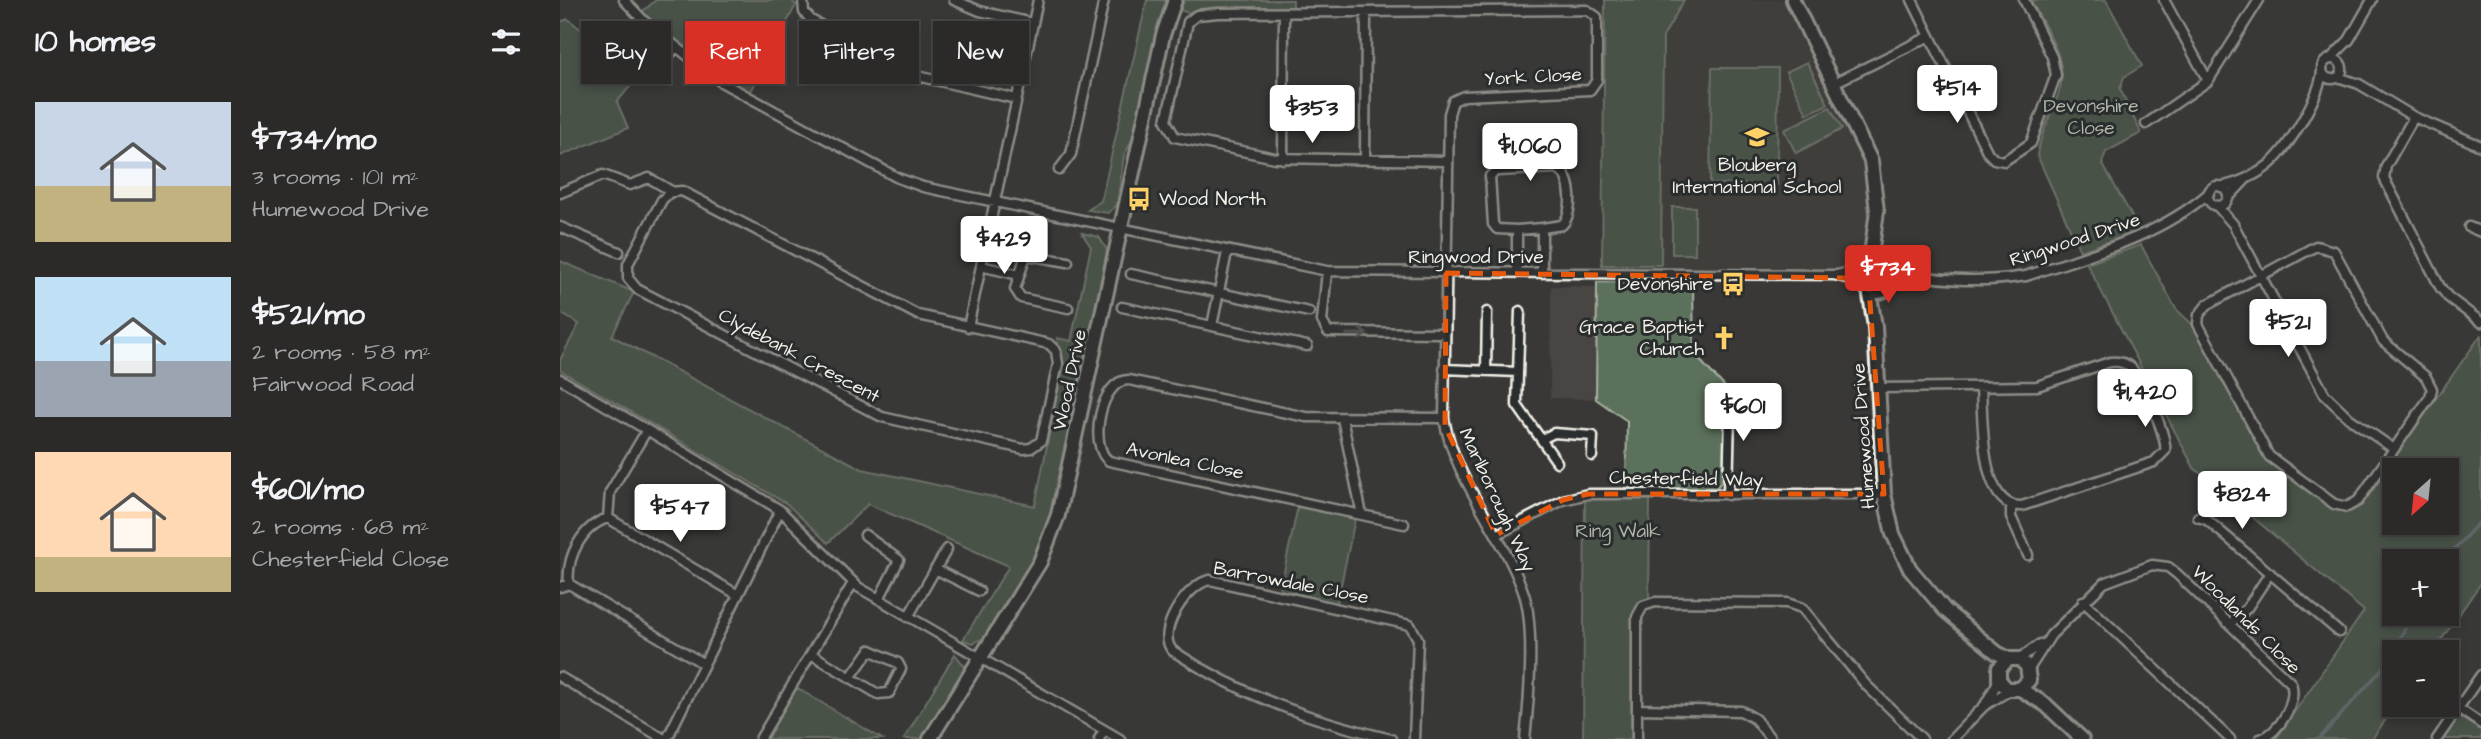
<!DOCTYPE html>
<meta charset="utf-8">
<style>
:root{--surface:#2b2a29;--page:#373635;--text:#f1f3f6;--muted:#a6a7a8;--line:#474646;--accent:#d93025}
body{margin:0;font-family:"Architects Daughter",sans-serif;background:var(--page);color:var(--text);height:100vh;display:flex;flex-direction:column;font-size:26px;white-space:nowrap}
*{box-sizing:border-box;margin:0}
p{font-size:23px;color:var(--muted)}
.icon{flex:none;width:38px;height:38px;fill:none;stroke:currentColor;stroke-width:2;stroke-linecap:round;stroke-linejoin:round}
.map{position:relative;flex:1;overflow:hidden}
.details{display:flex;flex-direction:column;background:var(--surface);width:560px}
.details>*{flex:none}
.banner{position:absolute;left:21px;top:21px;width:665px;height:63px;display:flex;gap:14px}
.needle{width:46px;rotate:207deg}
.controls{position:absolute;left:1822px;top:458px;display:grid;gap:14px}
.controls a{display:grid;place-items:center;width:77px;height:77px;border-radius:0px;background:var(--surface);box-shadow:0 4px 10px #0003,0 0 0 2px var(--line);font-size:35px}
.price{position:absolute;translate:-50% -60px;padding:0 16px;border-radius:7px;background:#fff;color:#222;font-size:23px;line-height:46px;filter:drop-shadow(0 2px 4px #0008)}
.price::after{content:'';position:absolute;left:50%;top:42px;width:21px;height:16px;margin-left:-10px;background:inherit;clip-path:polygon(0 0,100% 0,50% 100%)}
.price.current{background:var(--accent);color:#fff}
ul{padding:0;list-style:none}
li{display:flex;align-items:center;gap:21px;height:175px;padding:0 35px}
li span{display:grid;place-items:center;flex:none;width:196px;height:140px;border-radius:0px;color:#555}
li>.icon{margin-inline-start:auto}
span .icon{width:84px;height:84px;fill:#fffc;stroke-width:1}
li b{font-size:30px}
h2{display:flex;justify-content:space-between;align-items:center;height:84px;padding:0 35px;font-size:30px}
.chip{padding:0 24px;border-radius:0px;background:var(--surface);box-shadow:0 4px 10px #0003,0 0 0 2px var(--line);font-size:24px;line-height:63px}
.chip.current{background:var(--accent);color:#fff}
main{display:flex;flex:1;min-height:0}
.map>svg:first-child{display:block}
.built{fill:#4a4542}
.green{fill:#5c715c;stroke:#a8b1a2;stroke-width:2;fill-rule:evenodd}
.lines{fill:none;stroke-linecap:round;stroke-linejoin:round}
.stream{stroke:#8f9b9f;stroke-width:3.5}
.street-casing{stroke:#f4f1e8;stroke-width:13}
.secondary-casing{stroke:#f4f1e8;stroke-width:18}
.street{stroke:#2a2d2e;stroke-width:8}
.secondary{stroke:#2a2d2e;stroke-width:12}
.oneway{stroke:#71726f}
.marked{fill:none;stroke:#e8590c;stroke-width:5;stroke-dasharray:14 9;stroke-linejoin:round}
.labels{text-anchor:middle;dominant-baseline:central;stroke-width:6;stroke-linejoin:round;paint-order:stroke}
.street-label{font-size:19px;fill:#f4f1e8;stroke:#2a2d2e}
.park-label{font-size:19px;fill:#b0b7a9;stroke:#2a2d2e}
.poi-label{font-size:19px;fill:#f4f1e8;stroke:#2a2d2e;text-anchor:end}
</style>
<main>
<section class="details">
<h2>10 homes<svg class="icon" aria-label="filters" viewBox="0 0 24 24"><path d="M4 7h16M4 17h16"/><circle cx="9" cy="7" r="2"/><circle cx="15" cy="17" r="2"/></svg></h2>
<ul>
<li><span style="background:linear-gradient(#c9d6e8 60%,#c2b280 0)"><svg class="icon" aria-label="home" viewBox="0 0 24 24"><path d="M3 11l9-7 9 7M6 9v11h12V9"/></svg></span><div><b>$734/mo</b><p>3 rooms · 101 m²</p><p>Humewood Drive</p></div></li>
<li><span style="background:linear-gradient(#bfe0f5 60%,#9aa5b1 0)"><svg class="icon" aria-label="home" viewBox="0 0 24 24"><path d="M3 11l9-7 9 7M6 9v11h12V9"/></svg></span><div><b>$521/mo</b><p>2 rooms · 58 m²</p><p>Fairwood Road</p></div></li>
<li><span style="background:linear-gradient(#ffd9b3 75%,#c2b280 0)"><svg class="icon" aria-label="home" viewBox="0 0 24 24"><path d="M3 11l9-7 9 7M6 9v11h12V9"/></svg></span><div><b>$601/mo</b><p>2 rooms · 68 m²</p><p>Chesterfield Close</p></div></li>
</ul>
</section>
<div class="map">
<svg width="1921" height="739" viewBox="0 0 1921 739">
<rect width="100%" height="100%" fill="#393837"/>
<filter id="ink" filterUnits="userSpaceOnUse"><feTurbulence type="fractalNoise" baseFrequency=".0143" numOctaves="2"/><feDisplacementMap in="SourceGraphic" scale="14" xChannelSelector="R" yChannelSelector="G"/><feConvolveMatrix kernelMatrix="1 2 1 2 8 2 1 2 1" color-interpolation-filters="sRGB"/></filter>
<g filter="url(#ink)">
<path class="built" d="M 1124,0 L 1223,0 L 1303,160 L 1309,202 L 1308,245 L 1303,259 L 1284,271 L 1101,270 L 1103,37 Z
M 991,286 L 1037,287 L 1036,399 L 990,398 Z"/>
<path class="green" d="M 96,0 L 231,0 L 236,5 L 190,93 L 150,68 L 82,12 Z
M 587,0 L 608,0 L 597,31 L 575,135 L 564,155 L 557,205 L 548,213 L 528,210 L 541,201 Z
M 624,0 L 733,0 L 733,8 L 637,9 L 628,13 L 620,10 Z
M 1045,0 L 1124,0 L 1103,37 L 1101,265 L 1042,265 Z
M 1471,0 L 1546,0 L 1582,66 L 1564,77 L 1560,89 L 1581,133 L 1546,152 L 1542,163 L 1580,231 L 1520,251 L 1477,155 C 1481,133 1492,113 1499,92 C 1510,61 1484,27 1471,0 Z
M 8,19 L 79,76 L 57,102 L 68,128 L 0,156 L 0,22 Z
M 1247,62 L 1268,104 L 1247,114 L 1226,72 Z
M 1152,68 L 1218,68 L 1217,185 L 1150,184 Z
M 1270,107 L 1282,129 L 1236,153 L 1224,130 Z
M 1112,207 L 1135,207 L 1135,254 L 1112,254 Z
M 522,233 L 539,237 L 547,250 L 497,497 L 474,557 L 427,637 L 413,643 L 403,640 L 449,566 L 308,504 L 268,543 L 227,504 L 0,370 L 0,360 L 19,324 L 0,313 L 0,261 L 74,292 L 52,336 L 302,469 L 475,506 L 503,365 L 497,338 L 511,341 L 531,247 Z
M 1581,245 L 1616,309 L 1634,326 L 1706,461 L 1778,511 L 1792,511 L 1800,506 L 1921,335 L 1921,583 L 1872,653 L 1834,653 L 1836,705 L 1812,739 L 1716,739 L 1804,611 L 1634,468 L 1527,264 ZM 1834,471 L 1886,471 L 1886,523 L 1834,523 ZM 1834,562 L 1886,562 L 1886,614 L 1834,614 Z
M 1037,282 L 1133,283 L 1134,354 L 1165,387 L 1165,476 L 1156,489 L 1066,489 L 1067,421 L 1036,399 Z
M 1025,499 L 1090,499 L 1089,598 L 1077,606 L 1072,617 L 1071,739 L 1023,739 Z
M 738,506 L 795,519 L 777,603 L 720,590 Z
M 395,654 L 406,668 L 405,672 L 362,739 L 344,739 Z
M 237,688 L 322,739 L 206,739 Z
M 1901,718 L 1921,730 L 1921,739 L 1881,739 L 1891,724 Z"/>
<g class="lines">
<path class="stream" d="M 1883,562 L 1921,520
M 1759,739 L 1824,667 L 1853,614"/>
<g class="street-casing">
<path id="street" d="M 64,0 L 85,22 L 161,82 L 338,178 L 363,187 L 767,271 L 1274,275 L 1303,282
M 243,0 L 244,12 L 251,20 L 349,74 L 456,99
M 394,0 L 420,11 L 472,23
M 1352,0 L 1428,153 L 1434,159 L 1444,161 L 1471,143 L 1496,75 L 1492,57 L 1464,0
M 1604,0 L 1648,81
M1762 69a10 10 0 1 1 20 0a10 10 0 1 1-20 0Z
M 1770,59 L 1789,40 L 1812,0
M 92,75 L 116,47
M 1778,77 L 1799,84 L 1854,117 L 1921,146
M 1274,83 L 1370,36
M 1854,117 L 1826,166 L 1824,178 L 1880,287 L 1888,297 L 1921,322
M 1586,124 L 1648,81 L 1699,0
M 723,159 L 724,14
M 805,159 L 806,13
M 887,161 L 715,158 L 615,137 L 606,121 L 628,22 L 637,15 L 658,13 L 1027,10 L 1037,17 L 1037,80 L 1030,90 L 904,96 L 893,101 L 889,114 L 884,418 C 894,481 944,534 964,594 C 975,627 969,703 965,739
M 499,170 L 511,154 L 544,0
M1648 196a10 10 0 1 1 20 0a10 10 0 1 1-20 0Z
M 1661,187 C 1678,183 1697,175 1710,164 C 1729,147 1760,96 1762,71
M 122,191 L 358,315 L 489,344 L 496,351 L 498,364 L 481,441 L 471,448 L 463,449 L 322,417 L 77,289 L 68,278 L 68,264 L 102,200 L 110,192 Z
M 0,193 L 43,175 L 70,185 L 89,178 L 113,192
M 1668,198 L 1687,178
M 1657,206 L 1673,224 L 1765,395 L 1789,418 L 1834,449
M 0,227 L 59,252
M 1909,227 L 1921,232
M 957,230 L 982,228
M 1756,246 L 1774,251 L 1823,341 L 1866,377 L 1872,389 L 1870,397 L 1798,501 L 1787,507 L 1774,504 L 1709,456 L 1638,324 L 1639,315 L 1647,305 Z
M 421,266 L 459,275
M 1331,270 C 1372,281 1424,283 1466,276 C 1531,254 1596,238 1649,193
M 767,271 L 762,321 L 768,332 L 884,333
M 957,273 L 957,230 L 937,229 L 933,224 L 930,176 L 936,171 L 997,168 C 1013,175 1014,214 1002,225 L 982,228 L 982,273
M 571,274 L 749,312
M 1277,275 L 1303,269
M 1330,284 L 1359,278
M 562,307 L 747,346
M 508,308 L 461,298 L 455,289 L 466,255 L 508,262
M 960,311 L 957,405 L 997,462
M 652,326 L 667,252
M 408,327 L 478,0
M 884,369 L 958,372
M 926,371 L 927,312
M 0,379 L 87,430
M 1319,388 L 1477,386 L 1550,362 C 1558,361 1565,362 1571,368 C 1582,378 1608,438 1605,451 L 1594,462 L 1462,506 C 1419,509 1423,416 1421,387
M 782,418 L 802,515
M 982,439 L 994,433 L 1033,436 L 1032,456
M 1168,495 L 1170,413 L 1184,399 L 1208,398
M 1451,505 L 1451,517 L 1468,555
M 1638,517 L 1647,520 L 1779,632
M 48,518 L 178,595
M 844,524 L 549,461 C 528,447 540,379 569,380 L 746,417 L 884,418
M 305,535 L 339,560 L 319,599
M 936,535 L 1003,500 L 1028,494 L 1324,494
M 375,569 L 419,591
M 9,584 L 144,664
M 0,587 L 9,584 C 6,557 22,526 48,518 L 50,492 L 87,430 L 220,510 L 298,587 L 560,739
M 1523,601 L 1670,739
M 348,617 L 387,549
M 1670,624 L 1687,608 L 1710,573
M 251,654 L 318,694 L 329,693 L 341,669 L 338,663 L 310,650 L 290,678
M 1459,659 L 1480,644
M 1469,669 L 1491,635 L 1544,583 L 1592,565 L 1608,567 L 1617,574 L 1731,683 C 1738,701 1719,734 1700,739
M 0,677 L 104,739
M 1426,703 L 1439,680
M 1898,708 L 1921,724
M 1077,709 L 1181,711 L 1195,719 L 1211,739
M 107,739 L 220,510
M 200,739 L 293,583
M 539,739 L 544,730
M 831,739 C 751,720 682,696 613,651 C 594,633 628,583 650,580 L 850,625 L 858,639 L 854,739
M 1077,739 L 1077,617 L 1083,606 L 1095,602 L 1227,603 L 1242,608 L 1306,685 L 1362,739
M 1392,739 L 1424,706 L 1450,690
M 1877,739 L 1921,675"/>
</g>
<g class="secondary-casing">
<path id="secondary" d="M 1233,0 L 1311,161 L 1317,211 L 1310,262
M1301 276a16 16 0 1 1 32 0a16 16 0 1 1-32 0Z
M 1309,289 L 1315,327 L 1324,494 L 1333,534 L 1350,569 L 1385,610 L 1437,653 L 1449,659 L 1459,659 L 1467,666 L 1469,680 L 1460,689 L 1447,689 L 1439,680 L 1439,668 L 1449,659
M 1460,689 L 1486,705 L 1522,739
M 370,739 L 480,562 L 498,515 L 603,35 L 615,0"/>
</g>
<use href="#street" class="street"/>
<use href="#secondary" class="secondary"/>
</g>
<defs><path id="oneway-shaft" d="M-6 0H5M1.5-3L5.5 0L1.5 3" fill="none" stroke-width="1.6" stroke-linecap="round" stroke-linejoin="round" transform="scale(1.75)"/></defs>
<use class="oneway" href="#oneway-shaft" transform="translate(797 334)"/>
</g>
<path d="M0 0H1921V739H0ZM 886,273 L 1287,278 L 1309,289 L 1324,494 L 1028,494 L 1003,500 L 936,535 L 885,426 Z" fill="#393837" fill-opacity=".55" fill-rule="evenodd"/>
<path class="marked" d="M 886,273 L 1287,278 L 1309,289 L 1324,494 L 1028,494 L 1003,500 L 936,535 L 885,426 Z"/>
<defs>
<g id="school-bare" transform="scale(1.89)"><path d="M0-5L7-2L0 1L-7-2ZM-4 1L0 2.5L4 1V4Q0 6-4 4Z" fill="#ffd166" stroke="#2a2d2e" stroke-width="2.5" paint-order="stroke"/></g>
<g id="bus-bare" transform="scale(1.89)"><path d="M-5-6H5V4H4V6H2V4H-2V6H-4V4H-5ZM-3.5-4V0h7V-4ZM-3.5 1.2v1.5H-2V1.2ZM2 1.2v1.5H3.5V1.2Z" fill="#ffd166" stroke="#2a2d2e" stroke-width="2.5" paint-order="stroke"/></g>
<g id="church-bare" transform="scale(1.89)"><path d="M-1.2-6h2.4v3.5h3.3v2.4h-3.3V6h-2.4V-.1h-3.3v-2.4h3.3Z" fill="#ffd166" stroke="#2a2d2e" stroke-width="2.5" paint-order="stroke"/></g>
</defs>
<g fill-rule="evenodd">
<use href="#school-bare" x="1197" y="137"/>
<use href="#bus-bare" x="579" y="199"/>
<use href="#bus-bare" x="1173" y="284"/>
<use href="#church-bare" x="1164" y="338"/>
</g>
<g class="labels">
<g class="street-label">
<text transform="translate(973 77) rotate(-3)">York Close</text>
<text transform="translate(1515 240) rotate(-18)">Ringwood Drive</text>
<text x="916" y="257">Ringwood Drive</text>
<text transform="translate(239 356) rotate(28)">Clydebank Crescent</text>
<text transform="translate(510 380) rotate(-78)">Wood Drive</text>
<text transform="translate(1304 436) rotate(-94)">Humewood Drive</text>
<text transform="translate(625 461) rotate(12)">Avonlea Close</text>
<text transform="translate(1126 479) rotate(1)">Chesterfield Way</text>
<text transform="translate(937 500) rotate(65)">Marlborough Way</text>
<text transform="translate(731 583) rotate(11)">Barrowdale Close</text>
<text transform="translate(1686 620) rotate(45)">Woodlands Close</text>
</g>
<g class="park-label">
<text x="1531" y="106">Devonshire<tspan x="1531" dy="22">Close</tspan></text>
<text x="1058" y="531">Ring Walk</text>
</g>
<g class="poi-label">
<text x="1197" y="165" text-anchor="middle">Blouberg<tspan x="1197" dy="22">International School</tspan></text>
<text x="599" y="199" text-anchor="start">Wood North</text>
<text x="1153" y="284">Devonshire</text>
<text x="1144" y="327">Grace Baptist<tspan x="1144" dy="22">Church</tspan></text>
</g>
</g>
</svg>
<div class="controls">
<a><svg class="needle" viewBox="-14 -14 28 28"><path d="M0-13l5 13h-10z" fill="#e53935"/><path d="M0 13l5-13h-10z" fill="#a6a7a8"/></svg></a>
<a>+</a>
<a>−</a>
</div>
<b class="price" style="left:1397px;top:125px">$514</b>
<b class="price" style="left:752px;top:145px">$353</b>
<b class="price" style="left:970px;top:183px">$1,060</b>
<b class="price" style="left:444px;top:276px">$429</b>
<b class="price current" style="left:1328px;top:305px">$734</b>
<b class="price" style="left:1728px;top:359px">$521</b>
<b class="price" style="left:1585px;top:429px">$1,420</b>
<b class="price" style="left:1183px;top:443px">$601</b>
<b class="price" style="left:1682px;top:531px">$824</b>
<b class="price" style="left:120px;top:544px">$547</b>
<div class="banner">
<a class="chip">Buy</a>
<a class="chip current">Rent</a>
<a class="chip">Filters</a>
<a class="chip">New</a>
</div>
</div>
</main>
